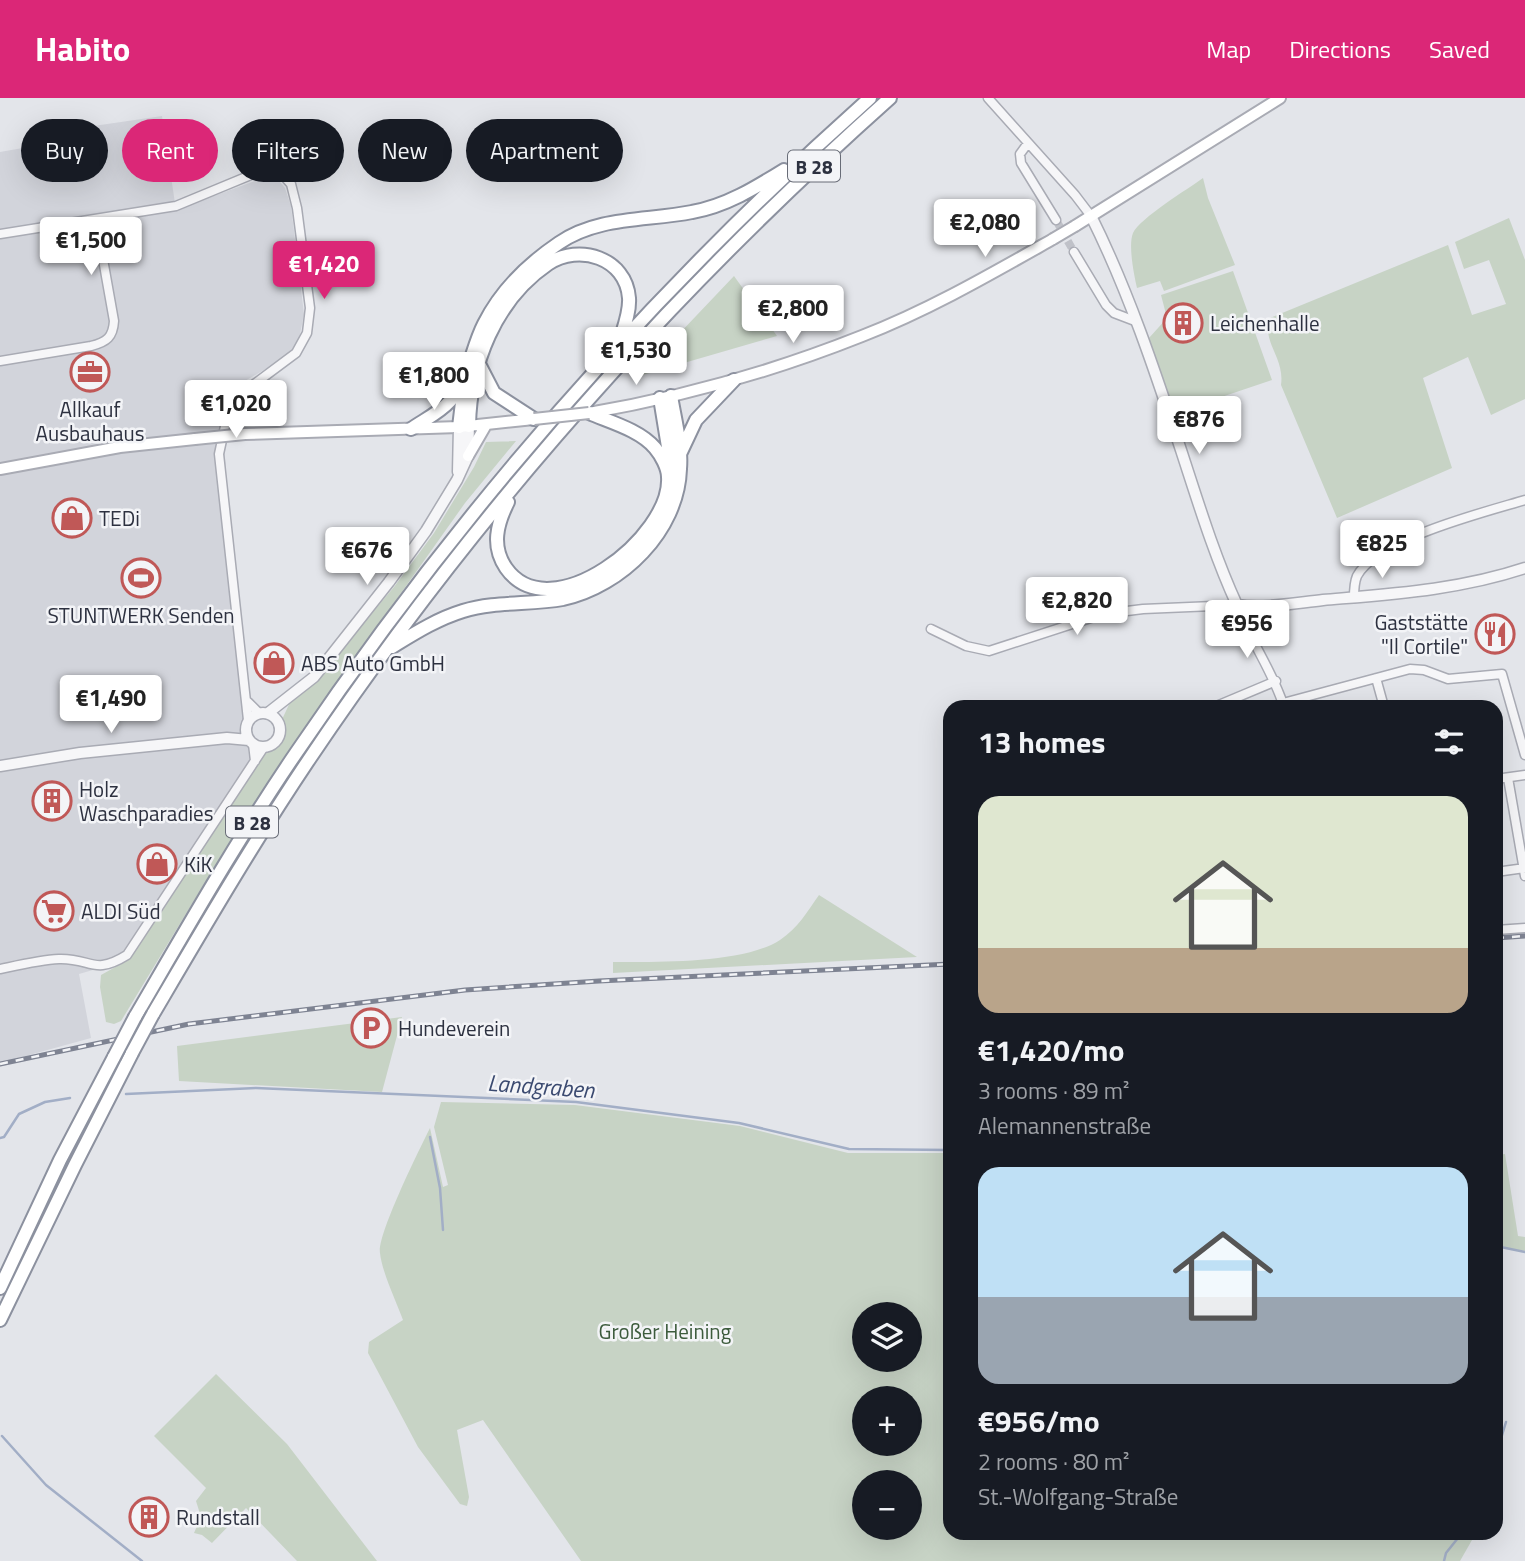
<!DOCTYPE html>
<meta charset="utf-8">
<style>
:root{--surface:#171b24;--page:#242831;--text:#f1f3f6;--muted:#9ea1a6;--accent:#db2777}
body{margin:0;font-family:"Titillium Web",sans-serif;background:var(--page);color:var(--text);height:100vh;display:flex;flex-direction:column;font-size:26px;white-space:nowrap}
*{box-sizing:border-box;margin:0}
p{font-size:23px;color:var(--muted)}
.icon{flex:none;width:38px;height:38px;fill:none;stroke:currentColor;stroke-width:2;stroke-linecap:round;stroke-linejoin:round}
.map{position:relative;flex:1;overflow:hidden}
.drawer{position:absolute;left:943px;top:602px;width:560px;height:840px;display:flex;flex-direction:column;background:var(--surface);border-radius:21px;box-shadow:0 7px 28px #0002}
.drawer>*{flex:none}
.hud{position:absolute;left:21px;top:21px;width:665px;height:63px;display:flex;gap:14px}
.controls{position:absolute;left:852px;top:1204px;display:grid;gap:14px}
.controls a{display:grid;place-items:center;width:70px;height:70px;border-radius:50%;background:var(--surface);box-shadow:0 7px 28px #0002;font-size:35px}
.price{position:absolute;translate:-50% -60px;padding:0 16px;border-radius:7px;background:#fff;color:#222;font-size:23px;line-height:46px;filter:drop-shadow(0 2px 4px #0008)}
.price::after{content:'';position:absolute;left:50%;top:42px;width:21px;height:16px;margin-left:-10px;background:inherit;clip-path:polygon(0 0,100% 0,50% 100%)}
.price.selected{background:var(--accent);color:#fff}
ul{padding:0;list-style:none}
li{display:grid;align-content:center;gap:14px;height:371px;padding:0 35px}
li span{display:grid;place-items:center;height:217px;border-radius:21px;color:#555}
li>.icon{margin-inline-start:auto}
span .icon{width:126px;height:126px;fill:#fffc;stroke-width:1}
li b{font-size:30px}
h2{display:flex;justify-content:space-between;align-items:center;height:84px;padding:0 35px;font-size:30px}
.pill{padding:0 24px;border-radius:32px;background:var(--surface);box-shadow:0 7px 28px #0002;font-size:24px;line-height:63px}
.pill.selected{background:var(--accent);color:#fff}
header{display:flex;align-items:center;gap:42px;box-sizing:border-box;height:98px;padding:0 35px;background:var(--accent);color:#fff}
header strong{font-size:33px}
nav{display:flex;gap:38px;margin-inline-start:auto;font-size:24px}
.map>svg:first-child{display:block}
.built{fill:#d2d4db}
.green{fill:#c7d3c5;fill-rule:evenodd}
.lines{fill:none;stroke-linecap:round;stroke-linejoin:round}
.stream{stroke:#a2aec6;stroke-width:2.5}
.minor-tunnel{stroke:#bfc1c8;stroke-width:8;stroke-dasharray:8 4;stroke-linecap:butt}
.minor-casing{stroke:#a9abb4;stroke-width:11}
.tertiary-casing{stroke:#a9abb4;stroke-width:13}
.secondary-casing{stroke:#a9abb4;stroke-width:14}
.trunk-casing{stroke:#8c919f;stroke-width:16}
.minor{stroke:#f6f6f8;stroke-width:8}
.tertiary{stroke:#f6f6f8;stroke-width:10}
.secondary{stroke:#fff;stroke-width:10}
.trunk{stroke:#fff;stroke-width:12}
.rail-casing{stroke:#7e8392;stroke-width:5}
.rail{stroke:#f3f4f7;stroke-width:2.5;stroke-dasharray:8;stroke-linecap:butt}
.secondary-bridge-casing{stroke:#a9abb4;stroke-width:14;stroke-linecap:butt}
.trunk-bridge-casing{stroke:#8c919f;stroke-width:16;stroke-linecap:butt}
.secondary-bridge{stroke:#fff;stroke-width:10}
.trunk-bridge{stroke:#fff;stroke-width:12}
.labels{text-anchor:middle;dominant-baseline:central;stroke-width:5;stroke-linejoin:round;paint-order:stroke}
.shield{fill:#f3f4f7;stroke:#686c77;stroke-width:2}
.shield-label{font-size:19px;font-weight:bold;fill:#2d3140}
.poi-label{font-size:21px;fill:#2d3140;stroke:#f3f4f7;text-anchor:start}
.park-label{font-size:21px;fill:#3c5b3c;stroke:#f3f4f7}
.water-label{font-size:23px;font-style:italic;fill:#3b4a70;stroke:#f3f4f7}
</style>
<header>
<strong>Habito</strong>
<nav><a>Map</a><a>Directions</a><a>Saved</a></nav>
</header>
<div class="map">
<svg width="1525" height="1463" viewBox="0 0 1525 1463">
<rect width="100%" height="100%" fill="#e3e5ea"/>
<path class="built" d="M 162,18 L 176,112 L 263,80 L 280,84 L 285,90 L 291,108 L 304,216 L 299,241 L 291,252 L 276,265 L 243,284 L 222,311 L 226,375 L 252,618 L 246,630 L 250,670 L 171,789 L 117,865 L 79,876 L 91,940 L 0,965 L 0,54 L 34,48 L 32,37 Z"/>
<path class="green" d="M 1203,80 L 1208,100 L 1235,167 L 1164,193 L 1160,183 L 1137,190 C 1134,177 1128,147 1133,135 C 1140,120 1188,91 1203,80 Z
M 1509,120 L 1525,162 L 1525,301 L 1491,317 L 1468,259 L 1423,280 L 1452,370 L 1337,420 L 1281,287 C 1285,259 1261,244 1270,220 L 1448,147 L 1472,217 L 1506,206 L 1489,162 L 1464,171 L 1455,144 Z
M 1233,173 L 1272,282 L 1174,315 L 1149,240 L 1167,220 L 1161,197 Z
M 734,178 L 777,238 L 639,278 Z
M 516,343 L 465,405 L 284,660 L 218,763 L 121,923 L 114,926 L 106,924 L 100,889 L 101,877 L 119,867 L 129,857 L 258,662 L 278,646 L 281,640 L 279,628 L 292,600 L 313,585 L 394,489 L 434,435 L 474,369 L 486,344 Z
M 819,797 L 917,859 L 613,875 L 613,864 C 657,864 743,866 780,842 C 798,830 807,814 819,797 Z
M 402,919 L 382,994 L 179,983 L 177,948 Z
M 441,1004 L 575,1007 L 740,1028 L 848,1055 L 950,1055 L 950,1435 L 1476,1435 L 1460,1463 L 581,1463 L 483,1322 L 457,1332 L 469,1399 L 467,1408 L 460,1406 L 418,1349 L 368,1255 L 369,1244 L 403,1222 C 396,1203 382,1174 380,1155 C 377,1137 420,1050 430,1030 L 443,1089 L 448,1087 L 434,1029 ZM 864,1216 L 910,1216 L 910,1262 L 864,1262 ZM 864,1300 L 910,1300 L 910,1346 L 864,1346 ZM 864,1384 L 910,1384 L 910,1430 L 864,1430 Z
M 1505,1056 L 1518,1138 L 1525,1139 L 1525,1153 L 1511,1151 L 1496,1146 L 1496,1057 Z
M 216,1276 L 287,1346 L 377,1463 L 297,1463 L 246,1410 L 212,1445 L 202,1437 L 194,1435 L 201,1419 L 196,1403 L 206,1390 L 154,1338 Z"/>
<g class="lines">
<path class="stream" d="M 126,996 L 256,990 L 576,1004 L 739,1025 L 849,1051 L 950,1052
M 430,1039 L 440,1090 L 443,1132
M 0,1040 L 4,1039 L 19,1016 L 45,1004 L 70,1000
M 1496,1148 L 1525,1154
M 2,1338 L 46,1387 L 142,1463
M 1496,1357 L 1506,1324
M 1444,1463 L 1446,1455 L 1462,1435"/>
<path class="minor-tunnel" d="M 1056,122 L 1074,154"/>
<g class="minor-casing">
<path id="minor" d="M 988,0 L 1075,97 L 1091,118
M 1028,45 L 1020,56 L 1021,65 L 1056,122
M 0,136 L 176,108 L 258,74 L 274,72 L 283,77 L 291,86 L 297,110 L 310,210 L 307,235 L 296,255 L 249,290 L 233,308 L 227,319 L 219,356 L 248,622
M 1074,154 L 1106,207 L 1114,215 L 1135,223
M 0,263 L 91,248 C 107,244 113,239 114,223 L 96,122
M 1354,500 C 1354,492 1354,485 1357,478 C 1377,441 1485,414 1525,402
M 931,531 L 966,548 L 989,553 L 1103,516 L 1143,511 L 1237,507 C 1250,543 1273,573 1284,609
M 1376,580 L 1384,609
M 248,604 L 259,615
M 1283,605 L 1410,571 L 1424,572 L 1448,581 L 1502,576 L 1525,657
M 1214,609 L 1276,583
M 253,646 L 255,663
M 1508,680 L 1525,778
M 1496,681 L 1525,677
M 1496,774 L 1525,770
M 1496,832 L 1525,830
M 0,871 C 19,867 40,862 59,861 C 92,860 93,878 127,857 L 264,649"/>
</g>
<g class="tertiary-casing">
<path id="tertiary" d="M 1091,118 C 1128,192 1155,273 1181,352 C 1198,404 1214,457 1237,507 C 1264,511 1295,505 1323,502 C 1392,496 1459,492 1525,470
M 458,374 L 459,329
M246 632a17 17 0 1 1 34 0a17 17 0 1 1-34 0Z
M 268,615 L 314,579 L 389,484 L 426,433 L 457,382 L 468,358 L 469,328
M 0,668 L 80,655 L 227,640 L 249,642"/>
</g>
<g class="secondary-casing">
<path id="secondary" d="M 1075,128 L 1280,0
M 589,315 C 682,299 774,273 862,238 C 929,212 991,176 1053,141
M 245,336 L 459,329 L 534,321
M 468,358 L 486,327
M 0,371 L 120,349 L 195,341"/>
</g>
<g class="trunk-casing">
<path id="trunk" d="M 479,266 L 494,295 L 534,321
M 660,300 L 669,355 L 669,372
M 469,328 C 470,267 495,202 548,166 C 579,145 626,160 629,200 C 630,214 624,229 620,242
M 459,329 L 464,288
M 411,331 C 424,322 439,315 450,303 C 469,282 471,251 484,226 C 501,192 528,166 559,145 C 598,118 648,123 692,114 C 726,108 755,90 784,72
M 680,356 L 696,322 L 734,282
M 508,404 C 497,426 491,448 506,470 C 550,533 672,439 668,379 C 668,370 661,357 655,350 C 640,332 610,324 589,315
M 392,549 C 415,535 437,521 463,513 C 495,503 530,507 563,501 C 622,488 678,433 680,371 C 682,347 675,322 671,298
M 153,916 C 203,831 253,745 308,663 C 472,419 670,196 890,0
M 135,919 C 187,830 238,740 296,655 C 459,414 653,193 870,0
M 0,1190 L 60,1062 L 114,959
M 0,1222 L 75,1067 L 132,955"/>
</g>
<use href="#minor" class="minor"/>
<use href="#tertiary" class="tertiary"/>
<use href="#secondary" class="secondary"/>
<use href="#trunk" class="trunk"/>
<g class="rail-casing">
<path id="rail" d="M 1496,840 L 1525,838
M 0,966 L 189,926 L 465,892 L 599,883 L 950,866"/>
</g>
<use href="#rail" class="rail"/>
<g class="secondary-bridge-casing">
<path id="secondary-bridge" d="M 1053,141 L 1075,128
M 534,321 L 589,315
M 195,341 L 245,336"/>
</g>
<g class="trunk-bridge-casing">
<path id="trunk-bridge" d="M 132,955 L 153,916
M 114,959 L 135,919"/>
</g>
<use href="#secondary-bridge" class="secondary-bridge"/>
<use href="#trunk-bridge" class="trunk-bridge"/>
</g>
<defs>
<g id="building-ring" transform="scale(2.0125)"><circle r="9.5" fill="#f3f4f7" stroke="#c05857" stroke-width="1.5"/><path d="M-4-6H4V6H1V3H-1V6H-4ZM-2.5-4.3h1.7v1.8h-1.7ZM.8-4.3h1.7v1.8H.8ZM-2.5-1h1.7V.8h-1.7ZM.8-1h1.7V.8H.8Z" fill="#c05857"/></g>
<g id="office-ring" transform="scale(2.0125)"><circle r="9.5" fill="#f3f4f7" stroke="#c05857" stroke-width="1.5"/><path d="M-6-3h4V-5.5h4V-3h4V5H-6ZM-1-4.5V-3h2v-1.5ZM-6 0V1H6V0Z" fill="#c05857"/></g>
<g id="shop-ring" transform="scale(2.0125)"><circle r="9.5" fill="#f3f4f7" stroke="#c05857" stroke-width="1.5"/><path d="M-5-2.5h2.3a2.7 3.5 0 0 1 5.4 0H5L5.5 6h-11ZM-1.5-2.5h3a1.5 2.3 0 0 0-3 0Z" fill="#c05857"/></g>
<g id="stadium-ring" transform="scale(2.0125)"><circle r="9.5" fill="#f3f4f7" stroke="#c05857" stroke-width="1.5"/><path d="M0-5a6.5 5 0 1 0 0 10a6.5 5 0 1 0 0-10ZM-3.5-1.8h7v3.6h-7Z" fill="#c05857"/></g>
<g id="restaurant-ring" transform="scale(2.0125)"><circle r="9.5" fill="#f3f4f7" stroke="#c05857" stroke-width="1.5"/><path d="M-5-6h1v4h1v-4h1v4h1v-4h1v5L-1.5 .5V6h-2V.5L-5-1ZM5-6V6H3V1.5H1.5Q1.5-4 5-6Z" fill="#c05857"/></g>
<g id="supermarket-ring" transform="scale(2.0125)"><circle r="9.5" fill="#f3f4f7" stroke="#c05857" stroke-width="1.5"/><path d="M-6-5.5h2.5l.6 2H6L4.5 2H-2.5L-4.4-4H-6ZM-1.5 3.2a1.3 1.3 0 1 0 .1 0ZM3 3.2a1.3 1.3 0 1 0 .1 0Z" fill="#c05857"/></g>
<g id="parking-ring" transform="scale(2.0125)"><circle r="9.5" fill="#f3f4f7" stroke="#c05857" stroke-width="1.5"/><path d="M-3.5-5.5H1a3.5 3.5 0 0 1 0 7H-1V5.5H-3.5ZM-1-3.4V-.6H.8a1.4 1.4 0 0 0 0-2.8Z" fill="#c05857"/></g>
</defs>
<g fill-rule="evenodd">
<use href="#building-ring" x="1183" y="225"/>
<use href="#office-ring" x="90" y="274"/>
<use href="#shop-ring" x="72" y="420"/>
<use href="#stadium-ring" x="141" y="480"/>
<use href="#restaurant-ring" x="1495" y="536"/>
<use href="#shop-ring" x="274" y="565"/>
<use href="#building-ring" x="52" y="703"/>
<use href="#shop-ring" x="157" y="766"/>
<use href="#supermarket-ring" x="54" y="813"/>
<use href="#parking-ring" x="371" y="930"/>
<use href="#building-ring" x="149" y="1419"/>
</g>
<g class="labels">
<g class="shield">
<rect x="788" y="52.5" width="52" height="31" rx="5"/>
<rect x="226" y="708.5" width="52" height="31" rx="5"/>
</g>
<g class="shield-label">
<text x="814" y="68">B 28</text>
<text x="252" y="724">B 28</text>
</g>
<g class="poi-label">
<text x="1210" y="225">Leichenhalle</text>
<text x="90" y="311" text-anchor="middle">Allkauf<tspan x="90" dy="24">Ausbauhaus</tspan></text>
<text x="99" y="420">TEDi</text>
<text x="141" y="517" text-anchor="middle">STUNTWERK Senden</text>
<text x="1468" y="524" text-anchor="end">Gaststätte<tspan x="1468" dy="24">"Il Cortile"</tspan></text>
<text x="301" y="565">ABS Auto GmbH</text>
<text x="79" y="691">Holz<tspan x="79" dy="24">Waschparadies</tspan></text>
<text x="184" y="766">KiK</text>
<text x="81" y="813">ALDI Süd</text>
<text x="398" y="930">Hundeverein</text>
<text x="176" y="1419">Rundstall</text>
</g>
<g class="park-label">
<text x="665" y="1233">Großer Heining</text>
</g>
<g class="water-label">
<text transform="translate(541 988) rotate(4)">Landgraben</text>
</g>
</g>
</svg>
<div class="controls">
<a><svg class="icon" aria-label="layers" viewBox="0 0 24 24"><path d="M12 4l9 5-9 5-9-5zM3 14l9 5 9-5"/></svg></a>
<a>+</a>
<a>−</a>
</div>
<b class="price" style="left:985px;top:161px">€2,080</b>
<b class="price" style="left:91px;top:179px">€1,500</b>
<b class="price selected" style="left:324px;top:203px">€1,420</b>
<b class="price" style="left:793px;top:247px">€2,800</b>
<b class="price" style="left:636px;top:289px">€1,530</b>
<b class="price" style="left:434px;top:314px">€1,800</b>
<b class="price" style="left:236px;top:342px">€1,020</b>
<b class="price" style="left:1199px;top:358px">€876</b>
<b class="price" style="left:1382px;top:482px">€825</b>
<b class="price" style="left:367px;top:489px">€676</b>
<b class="price" style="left:1077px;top:539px">€2,820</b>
<b class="price" style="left:1247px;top:562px">€956</b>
<b class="price" style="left:111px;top:637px">€1,490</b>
<div class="hud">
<a class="pill">Buy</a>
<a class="pill selected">Rent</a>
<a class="pill">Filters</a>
<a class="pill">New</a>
<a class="pill">Apartment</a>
</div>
<section class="drawer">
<h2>13 homes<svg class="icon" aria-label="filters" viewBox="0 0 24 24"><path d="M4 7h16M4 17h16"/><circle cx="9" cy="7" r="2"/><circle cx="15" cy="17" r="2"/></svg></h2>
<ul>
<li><span style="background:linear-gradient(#dfe7d0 70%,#b9a48a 0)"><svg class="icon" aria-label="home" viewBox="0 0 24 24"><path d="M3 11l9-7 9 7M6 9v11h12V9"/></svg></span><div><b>€1,420/mo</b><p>3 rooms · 89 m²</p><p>Alemannenstraße</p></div></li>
<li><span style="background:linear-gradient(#bfe0f5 60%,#9aa5b1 0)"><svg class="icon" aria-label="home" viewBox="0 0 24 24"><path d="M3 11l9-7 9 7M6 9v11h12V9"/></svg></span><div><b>€956/mo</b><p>2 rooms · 80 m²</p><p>St.-Wolfgang-Straße</p></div></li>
</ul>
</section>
</div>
